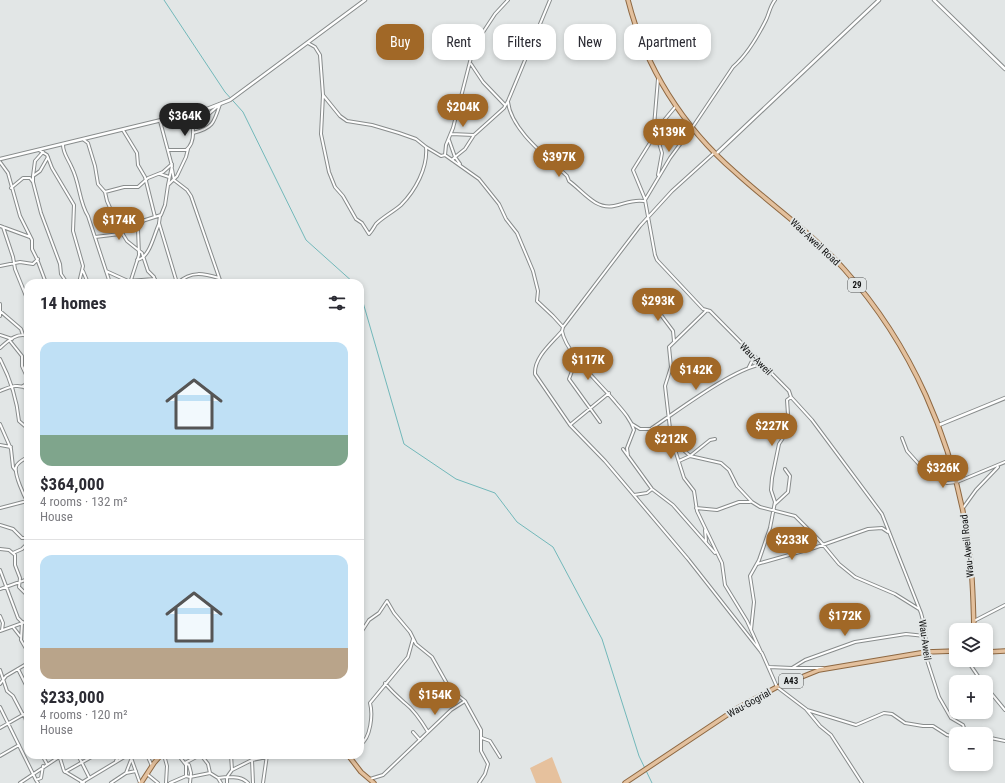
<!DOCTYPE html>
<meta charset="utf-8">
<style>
:root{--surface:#fff;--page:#f7f7f7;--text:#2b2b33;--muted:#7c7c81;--line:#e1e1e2;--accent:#a16827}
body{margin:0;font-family:"Roboto Condensed",sans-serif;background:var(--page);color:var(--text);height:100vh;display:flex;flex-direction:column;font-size:15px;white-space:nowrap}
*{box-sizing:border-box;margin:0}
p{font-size:13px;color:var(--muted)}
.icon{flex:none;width:22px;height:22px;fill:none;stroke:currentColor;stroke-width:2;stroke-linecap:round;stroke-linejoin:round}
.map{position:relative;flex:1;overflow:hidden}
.details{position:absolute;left:24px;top:279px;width:340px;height:480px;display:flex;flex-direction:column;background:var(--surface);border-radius:12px;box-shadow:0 2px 6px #0003}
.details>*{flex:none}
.hud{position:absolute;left:376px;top:24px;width:380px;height:36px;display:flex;gap:8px}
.buttons{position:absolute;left:949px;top:623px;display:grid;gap:8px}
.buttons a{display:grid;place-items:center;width:44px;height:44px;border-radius:8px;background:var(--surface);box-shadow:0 2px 6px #0003;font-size:20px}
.price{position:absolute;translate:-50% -34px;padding:0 9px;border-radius:14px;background:var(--accent);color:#fff;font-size:13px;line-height:26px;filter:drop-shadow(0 1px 2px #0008)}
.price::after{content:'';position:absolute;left:50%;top:24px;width:12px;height:9px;margin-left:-6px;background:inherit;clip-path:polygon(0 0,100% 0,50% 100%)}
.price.current{background:#222;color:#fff}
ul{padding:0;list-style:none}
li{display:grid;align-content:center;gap:8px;height:212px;padding:0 16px}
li+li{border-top:1px solid var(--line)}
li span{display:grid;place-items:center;height:124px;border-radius:12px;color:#555}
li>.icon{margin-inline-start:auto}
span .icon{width:72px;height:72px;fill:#fffc;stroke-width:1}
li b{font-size:17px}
h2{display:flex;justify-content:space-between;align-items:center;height:48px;padding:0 16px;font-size:17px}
.tag{padding:0 14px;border-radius:12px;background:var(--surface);box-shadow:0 2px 6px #0003;font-size:14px;line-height:36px}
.tag.current{background:var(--accent);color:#fff}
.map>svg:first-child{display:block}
.green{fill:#e6c19d}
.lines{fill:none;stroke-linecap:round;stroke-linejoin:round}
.stream{stroke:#72b8ba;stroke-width:1}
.minor-casing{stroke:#888c8c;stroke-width:4}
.tertiary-casing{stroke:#888c8c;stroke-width:4.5}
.primary-casing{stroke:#8e6842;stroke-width:5.5}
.minor{stroke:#fff;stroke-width:2}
.tertiary{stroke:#fff;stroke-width:2.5}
.primary{stroke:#e3c09d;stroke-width:3.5}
.labels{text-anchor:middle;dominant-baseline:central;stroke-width:4;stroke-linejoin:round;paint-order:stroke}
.shield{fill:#e2e6e6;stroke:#505252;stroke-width:1}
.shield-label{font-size:9px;font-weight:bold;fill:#121313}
.street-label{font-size:10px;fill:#121313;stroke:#e2e6e6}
</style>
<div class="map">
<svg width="1005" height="783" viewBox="0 0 1005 783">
<rect width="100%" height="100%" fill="#e2e6e6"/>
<path class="green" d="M 552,757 L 562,783 L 536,783 L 530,768 Z"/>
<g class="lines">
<path class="stream" d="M 164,0 L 225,92 L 243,112 L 306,240 L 354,283
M 360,292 L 404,444 L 456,479 L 495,493 L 517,522 L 553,547 L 602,639 L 639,756 L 652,783"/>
<g class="minor-casing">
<path id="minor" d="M 775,0 C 770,6 769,14 766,20 C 758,36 746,56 733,67 L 692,128 L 670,158 L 645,200 L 655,255 L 657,260 L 703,309 L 710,311 L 789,391 L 791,397 L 812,420 L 882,514 L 921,613 L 925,628 L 927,660 L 939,697 L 951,718 L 963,725 L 966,734
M 308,43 L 315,47 L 320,55 L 323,95 L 321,134 L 329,172 L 335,187 L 343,196 L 356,219 L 362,223 L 369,234 C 372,231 374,227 376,224 C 383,217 393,212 401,205 C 415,191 428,168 426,147 L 416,139 L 399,133 L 372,125 L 347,121 L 340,116 L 323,95
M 648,57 L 658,48
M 471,64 L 483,82 L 505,105
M 508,102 C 511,130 547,157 567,176 L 569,181 C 582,190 595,210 614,206 C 625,204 632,199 644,201
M 160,121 L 172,166 L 168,185
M 194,127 L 219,105
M 655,129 L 662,153 L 658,175
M 123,130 L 137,153 L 138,165 L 145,177 L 155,217
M 656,130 L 676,106
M 193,133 C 213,128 214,123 220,104
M 451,134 L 474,135
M 84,140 L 88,143 L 95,166 L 98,184 L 105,192 L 124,187 L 138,187 L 148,178 L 163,172 L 172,164
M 449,140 L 455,157 L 452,160
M 63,145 C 63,154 69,160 72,168 C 80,184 79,202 88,216 L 110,283
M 426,147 L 441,156 L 445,155 L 479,179 L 499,204 L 506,219 L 517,233 L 533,271 L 538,291 L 537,301 L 553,316 L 563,327
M 39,150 L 47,155 L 52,168 L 74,205 L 73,231 L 83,266 L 79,283
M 168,150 L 186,150 C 197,142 193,124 190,113
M 714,153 L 672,191 L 640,226 L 563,327 L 562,331 C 552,343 534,357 535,374 L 570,425 L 605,461 L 688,559 L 762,653 L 777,687 L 806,709 L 820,726 L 831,735 L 862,783
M 445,155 L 446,145 L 453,128 L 474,46 L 495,14 L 508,0
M 0,162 L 8,173 L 20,216 L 32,240 L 32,249 L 37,259 L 46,283
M 460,164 L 455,157 L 465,149 L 474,135 L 504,108 L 508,101 L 550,0
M 172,169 L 174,180 L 187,190 L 191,196 L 221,283
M 160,174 L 169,177
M 33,176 L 35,161 L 43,152
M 33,182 L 41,213 L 60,264 L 61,274 L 67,283
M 11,188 L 23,178 L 30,178 L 33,182 L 33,176 L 40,171 L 48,157
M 105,192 L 107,201 L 119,228 L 127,241 L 142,253 L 148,271 L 154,277 L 155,283
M 645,199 L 633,170 L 653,138 L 658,79
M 160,216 L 159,223 L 177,283
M 0,226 L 30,237
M 3,227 L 13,257 L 15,269 L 28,301
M 95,237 L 120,234 L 139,222 L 161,215 L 165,205 L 168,185 L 177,176 L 186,157 L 188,149
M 137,260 C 150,258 154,234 159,224
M 0,266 L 20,262 L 33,264 L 38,259
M 83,271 L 88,283
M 106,271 L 128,281 L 155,279
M 130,283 L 139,255 L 138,229 L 144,220
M 178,283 C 191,270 205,274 219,278
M 665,299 L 661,315 L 673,331 L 674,341
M 0,304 L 0,316
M 707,310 L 669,347 L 671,367 L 665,386 L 671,437 L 684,478 L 694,491 L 697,511 L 722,563 L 725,585 L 747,621 L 761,652
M 0,311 L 21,329 L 23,335
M 562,331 C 566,354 602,385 617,404 C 624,412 631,420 634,430 L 627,448 L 628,456
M 0,335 L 12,339
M 10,341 L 22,356 L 22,366 L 28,379
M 0,348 C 8,341 17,332 28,336
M 577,358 L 569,379 L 600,422
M 0,359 C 10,378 17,401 19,421 L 26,427
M 749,367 L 754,357
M 23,386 L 28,383
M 0,391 C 10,387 18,383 28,389
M 0,424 L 11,449 L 13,467 L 16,471
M 632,424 L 640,429 L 661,429 L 690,456 L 721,463 L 729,470 L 737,486 L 752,502 L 760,507 L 795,516 L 820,541 L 839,564 L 855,577 L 895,594 L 919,609
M 28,425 L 26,429 L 28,436
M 570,425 L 609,393
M 652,428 C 679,410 731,370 762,364
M 902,438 L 907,451 L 925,471 L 947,483 L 957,482 L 1005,462
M 0,445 L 11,447
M 623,449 L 652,489 L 673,505 L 715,553
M 28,457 C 24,459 17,463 16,467 C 14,474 24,496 28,503
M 679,461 L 690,456 L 710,440 L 715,439
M 634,495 L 647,493 L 652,489
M 775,504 L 788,492 L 790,476 L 785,469
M 0,508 L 27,501
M 696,508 L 717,510 L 739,502 L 750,502
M 963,508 L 976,490 L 998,467
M 0,525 L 13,529 L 22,538 L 28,538
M 705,530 L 706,541
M 0,549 L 9,550 L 15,555 L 15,565 L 20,578 L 19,587 L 28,596
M 13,553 L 22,549 L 28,543
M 757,564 L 814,548 L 868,529 L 882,528 L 888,532
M 0,570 L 18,618 L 23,623
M 0,589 L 28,579
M 0,616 L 3,623 L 2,630
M 974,621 L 1005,605
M 22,623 L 21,640 L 28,652
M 13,627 L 20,636
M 751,630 L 754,602 L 750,576 L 759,560 L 770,528 L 775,502 L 771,490 L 772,478 L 779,444 L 789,429 L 787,400 L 791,397
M 0,631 L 28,621
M 360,634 L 369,620 L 379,613 L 387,601 L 394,613 L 410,632 L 416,644 L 432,657 L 450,689 L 465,701 L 481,730 L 481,751 L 488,764 L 485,774 L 479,783
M 967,660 L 982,682
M 769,667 L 792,668 L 805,660 L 855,642 L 906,634 L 925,636
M 793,668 L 823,668
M 18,669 L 28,689
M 0,670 L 7,691 L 13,696 L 23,715
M 385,683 C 391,691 397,696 405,703 C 414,710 422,722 428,732
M 0,684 L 6,676 L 28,663
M 986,687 L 1005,710
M 0,707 L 36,780
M 807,710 L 856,725 L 884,713 L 892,714 L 905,723 L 923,726 L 933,726 L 947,735 L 956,737
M 24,714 L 28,727
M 0,728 L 28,712
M 413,732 L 420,740
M 986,737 L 1005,741
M 482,738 L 490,741 L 500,757
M 360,745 C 371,738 373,714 370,703 L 408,657 L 413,639
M 42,755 L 47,764
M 59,755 L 64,771 L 84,783
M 78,755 L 89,777
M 130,755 L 140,783
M 147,755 L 152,766
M 164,755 L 167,766 L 166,783
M 175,755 L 179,756 L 186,765 L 186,776
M 201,755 L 208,764 L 210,773
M 231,755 L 232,770 L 252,760 L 267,757
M 0,756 L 19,745
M 116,761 L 119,755
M 65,772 L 95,755
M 126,773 L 131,760
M 147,774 L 158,783
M 218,778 L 221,783
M 370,779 L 383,775 L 451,710 L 465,701
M 20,783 L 62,755
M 38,783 L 36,780 L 41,778 L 43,766
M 81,783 L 126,756
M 111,783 L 126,773 L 136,771
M 170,783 L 186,776 L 190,777 L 210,773 L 218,778 L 227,777 L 232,770
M 190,783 L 191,773 L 189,765 L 185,763 L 200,755
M 227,783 L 227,777 C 235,777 242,777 248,783
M 253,783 L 252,760 L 254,755
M 263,783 L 267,755"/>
</g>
<g class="tertiary-casing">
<path id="tertiary" d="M 934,0 L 1005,69
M 716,154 L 879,0
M 0,159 L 207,109 L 230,100 L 365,0
M 939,425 L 1005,398"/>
</g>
<g class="primary-casing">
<path id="primary" d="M 628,0 C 645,67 683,127 735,172 C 771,205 811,232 844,269 C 912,345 953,440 968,540 C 973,570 973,600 974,630
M 986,652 L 1005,651
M 348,755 L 361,772 L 374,783
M 141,783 L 154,763 L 161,755
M 625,783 L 736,709 L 777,687 L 819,670 L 926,652 L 956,651"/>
</g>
<use href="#minor" class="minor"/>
<use href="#tertiary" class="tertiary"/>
<use href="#primary" class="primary"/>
</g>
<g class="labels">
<g class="shield">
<rect x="848" y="278" width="18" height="14" rx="3"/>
<rect x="779" y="674" width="24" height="14" rx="3"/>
</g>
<g class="shield-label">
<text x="857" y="285">29</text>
<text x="791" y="681">A43</text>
</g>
<g class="street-label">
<text transform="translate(815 242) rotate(43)">Wau-Aweil Road</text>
<text transform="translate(756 359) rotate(45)">Wau-Aweil</text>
<text transform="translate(967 546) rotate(-96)">Wau-Aweil Road</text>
<text transform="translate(925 640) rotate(82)">Wau-Aweil</text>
<text transform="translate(749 703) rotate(-29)">Wau-Gogrial</text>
</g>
</g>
</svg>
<div class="buttons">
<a><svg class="icon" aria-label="layers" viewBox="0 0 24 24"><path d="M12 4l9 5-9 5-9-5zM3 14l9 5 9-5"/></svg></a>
<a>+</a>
<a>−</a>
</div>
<b class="price" style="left:463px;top:128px">$204K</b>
<b class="price current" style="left:185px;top:137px">$364K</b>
<b class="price" style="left:669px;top:153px">$139K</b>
<b class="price" style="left:559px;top:178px">$397K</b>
<b class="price" style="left:119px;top:241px">$174K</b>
<b class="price" style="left:658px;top:322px">$293K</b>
<b class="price" style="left:588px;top:381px">$117K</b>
<b class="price" style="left:696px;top:391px">$142K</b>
<b class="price" style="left:772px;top:447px">$227K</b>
<b class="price" style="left:671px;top:460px">$212K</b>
<b class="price" style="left:943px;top:489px">$326K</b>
<b class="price" style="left:792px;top:561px">$233K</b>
<b class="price" style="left:845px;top:637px">$172K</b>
<b class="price" style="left:435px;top:716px">$154K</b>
<div class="hud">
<a class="tag current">Buy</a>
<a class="tag">Rent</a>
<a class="tag">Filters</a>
<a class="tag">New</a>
<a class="tag">Apartment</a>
</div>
<section class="details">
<h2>14 homes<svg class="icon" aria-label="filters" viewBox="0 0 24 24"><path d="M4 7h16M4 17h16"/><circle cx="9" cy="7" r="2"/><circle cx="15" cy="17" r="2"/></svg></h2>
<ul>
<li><span style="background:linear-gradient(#bfe0f5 75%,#7fa58c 0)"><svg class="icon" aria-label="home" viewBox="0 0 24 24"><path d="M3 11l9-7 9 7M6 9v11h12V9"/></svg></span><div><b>$364,000</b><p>4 rooms · 132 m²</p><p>House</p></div></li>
<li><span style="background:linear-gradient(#bfe0f5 75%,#b9a48a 0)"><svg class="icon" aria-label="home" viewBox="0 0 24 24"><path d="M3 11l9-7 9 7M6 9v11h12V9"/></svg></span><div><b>$233,000</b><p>4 rooms · 120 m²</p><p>House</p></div></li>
</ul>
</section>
</div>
